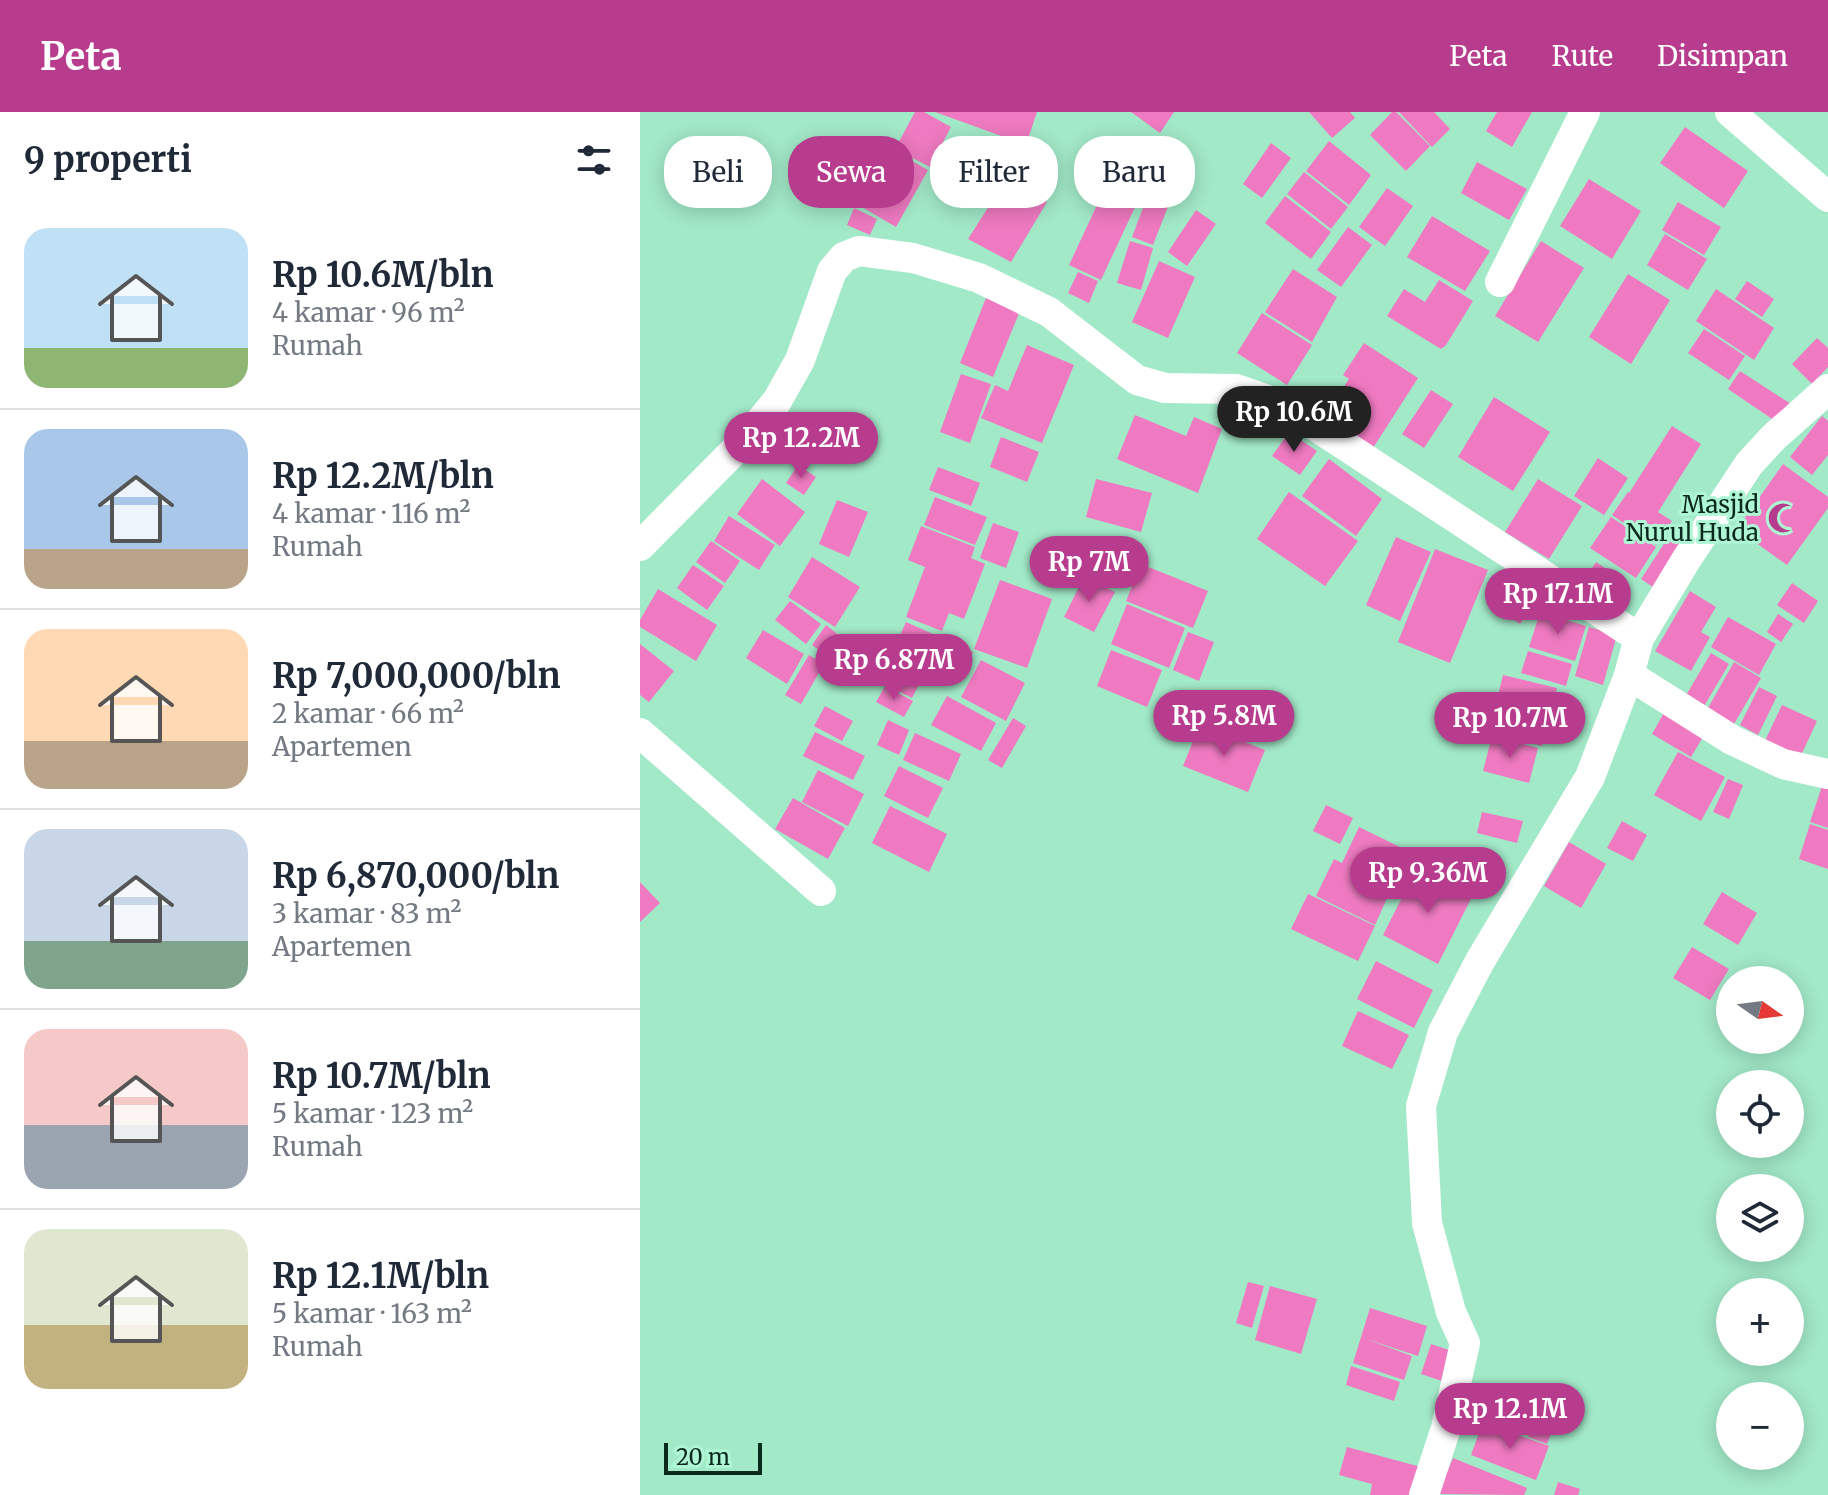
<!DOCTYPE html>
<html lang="id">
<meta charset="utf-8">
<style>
:root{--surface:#fff;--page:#f2f2f3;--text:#1f2937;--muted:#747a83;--line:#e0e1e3;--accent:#b83c8d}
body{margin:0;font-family:Merriweather,serif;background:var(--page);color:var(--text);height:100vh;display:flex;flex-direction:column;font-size:30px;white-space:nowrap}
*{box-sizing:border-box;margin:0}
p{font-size:26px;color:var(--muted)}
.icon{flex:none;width:44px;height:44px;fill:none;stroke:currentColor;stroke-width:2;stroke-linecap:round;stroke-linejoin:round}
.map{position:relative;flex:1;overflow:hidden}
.drawer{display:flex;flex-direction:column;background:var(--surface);width:640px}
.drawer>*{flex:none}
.top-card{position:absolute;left:24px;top:24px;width:760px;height:72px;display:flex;gap:16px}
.needle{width:52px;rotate:104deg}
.tools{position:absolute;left:1076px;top:854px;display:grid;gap:16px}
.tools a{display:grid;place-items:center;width:88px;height:88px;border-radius:50%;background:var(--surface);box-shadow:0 4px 20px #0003;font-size:40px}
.scale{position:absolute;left:24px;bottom:20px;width:98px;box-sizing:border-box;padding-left:8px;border:4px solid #0b291d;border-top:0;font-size:22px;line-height:28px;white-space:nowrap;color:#0b291d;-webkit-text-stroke:6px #aff6d5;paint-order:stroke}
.price{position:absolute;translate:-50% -68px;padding:0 18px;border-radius:28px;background:var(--accent);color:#fff;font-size:26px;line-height:52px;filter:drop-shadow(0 2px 4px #0008)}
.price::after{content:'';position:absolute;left:50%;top:48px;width:24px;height:18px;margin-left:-12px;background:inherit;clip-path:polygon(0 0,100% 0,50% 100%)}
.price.active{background:#222;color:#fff}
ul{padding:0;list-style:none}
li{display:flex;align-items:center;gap:24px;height:200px;padding:0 24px}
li+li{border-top:2px solid var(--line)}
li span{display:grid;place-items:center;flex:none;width:224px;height:160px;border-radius:24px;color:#555}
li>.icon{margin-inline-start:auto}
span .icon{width:96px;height:96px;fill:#fffc;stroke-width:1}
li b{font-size:34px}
h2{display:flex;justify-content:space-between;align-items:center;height:96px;padding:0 24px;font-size:34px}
.pill{padding:0 28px;border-radius:32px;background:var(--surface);box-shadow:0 4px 20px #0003;font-size:28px;line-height:72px}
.pill.active{background:var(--accent);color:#fff}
header{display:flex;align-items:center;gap:48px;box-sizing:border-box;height:112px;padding:0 40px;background:var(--accent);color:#fff}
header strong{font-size:38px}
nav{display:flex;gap:44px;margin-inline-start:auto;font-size:28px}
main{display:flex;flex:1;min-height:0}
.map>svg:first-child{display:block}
.building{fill:#ef7ac1}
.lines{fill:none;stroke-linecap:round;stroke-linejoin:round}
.street{stroke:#fff;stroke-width:30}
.labels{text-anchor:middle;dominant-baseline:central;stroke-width:6;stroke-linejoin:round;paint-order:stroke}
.poi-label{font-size:24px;fill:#0b291d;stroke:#aff6d5;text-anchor:end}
</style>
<header>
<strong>Peta</strong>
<nav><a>Peta</a><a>Rute</a><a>Disimpan</a></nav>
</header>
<main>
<section class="drawer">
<h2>9 properti<svg class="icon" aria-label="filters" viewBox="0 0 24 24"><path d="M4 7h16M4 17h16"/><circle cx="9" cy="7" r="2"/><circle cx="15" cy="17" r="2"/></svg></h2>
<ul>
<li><span style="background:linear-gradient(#bfe0f5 75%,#8fb573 0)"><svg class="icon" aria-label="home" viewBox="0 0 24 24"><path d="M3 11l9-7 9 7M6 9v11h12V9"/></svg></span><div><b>Rp 10.6M/bln</b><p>4 kamar · 96 m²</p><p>Rumah</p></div></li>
<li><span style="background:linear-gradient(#a9c7e8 75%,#b9a48a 0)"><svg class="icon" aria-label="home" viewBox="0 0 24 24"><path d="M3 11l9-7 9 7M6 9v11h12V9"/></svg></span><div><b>Rp 12.2M/bln</b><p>4 kamar · 116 m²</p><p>Rumah</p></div></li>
<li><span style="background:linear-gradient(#ffd9b3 70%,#b9a48a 0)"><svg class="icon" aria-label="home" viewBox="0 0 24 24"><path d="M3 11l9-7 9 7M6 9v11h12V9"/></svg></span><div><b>Rp 7,000,000/bln</b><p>2 kamar · 66 m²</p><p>Apartemen</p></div></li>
<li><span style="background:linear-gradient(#c9d6e8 70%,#7fa58c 0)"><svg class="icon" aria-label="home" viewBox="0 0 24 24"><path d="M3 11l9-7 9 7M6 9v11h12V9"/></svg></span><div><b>Rp 6,870,000/bln</b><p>3 kamar · 83 m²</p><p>Apartemen</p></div></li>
<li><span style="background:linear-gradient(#f6c9c9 60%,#9aa5b1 0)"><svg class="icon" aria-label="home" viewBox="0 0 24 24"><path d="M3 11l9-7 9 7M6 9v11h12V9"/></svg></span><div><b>Rp 10.7M/bln</b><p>5 kamar · 123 m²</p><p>Rumah</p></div></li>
<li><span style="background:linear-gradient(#dfe7d0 60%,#c2b280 0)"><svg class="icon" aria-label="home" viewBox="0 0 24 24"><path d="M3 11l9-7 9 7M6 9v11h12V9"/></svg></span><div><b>Rp 12.1M/bln</b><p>5 kamar · 163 m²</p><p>Rumah</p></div></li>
</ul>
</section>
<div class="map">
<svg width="1188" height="1383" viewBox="0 0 1188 1383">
<rect width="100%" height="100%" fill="#a2e9c8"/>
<path class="building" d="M 275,0 L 284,0 L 311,15 L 290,55 L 255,37 Z
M 295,0 L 397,0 L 386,33 Z
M 491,0 L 534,0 L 520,21 Z
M 669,0 L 710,0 L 715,6 L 692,26 Z
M 752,0 L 756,0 L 790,34 L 766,59 L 730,23 Z
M 759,0 L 794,0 L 810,17 L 792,35 Z
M 857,0 L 892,0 L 872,35 L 846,19 Z
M 1045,15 L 1108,59 L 1084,96 L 1020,51 Z
M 689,29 L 731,63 L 709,93 L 666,59 Z
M 631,31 L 651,46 L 622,86 L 603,72 Z
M 254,39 L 288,58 L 256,115 L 222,95 Z
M 377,50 L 404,67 L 394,82 L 407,90 L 371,150 L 328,127 Z
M 837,50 L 887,77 L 869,108 L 821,81 Z
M 664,60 L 708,95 L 691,117 L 647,82 Z
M 471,63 L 503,78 L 461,168 L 429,153 Z
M 949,67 L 1001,99 L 972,147 L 920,114 Z
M 747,76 L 773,94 L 745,134 L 719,115 Z
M 508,83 L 529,92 L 513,133 L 492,125 Z
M 645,84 L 691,120 L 671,147 L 625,111 Z
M 1038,90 L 1081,115 L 1064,143 L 1022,118 Z
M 214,96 L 237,107 L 230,123 L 207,113 Z
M 556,98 L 576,112 L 547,154 L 528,140 Z
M 792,104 L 850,139 L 825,179 L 767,145 Z
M 708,115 L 732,133 L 701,175 L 677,158 Z
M 1025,122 L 1067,147 L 1048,178 L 1007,153 Z
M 490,129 L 513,136 L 501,178 L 477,171 Z
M 901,129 L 944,156 L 898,230 L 855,204 Z
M 519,149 L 555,165 L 528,226 L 492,210 Z
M 653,157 L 697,185 L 672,230 L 625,200 Z
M 438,160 L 458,169 L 449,191 L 428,181 Z
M 988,162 L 1030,188 L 991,252 L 949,225 Z
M 799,168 L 833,189 L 806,233 L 801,237 L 747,204 L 764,177 L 785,190 Z
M 1107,169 L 1134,187 L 1122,205 L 1095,187 Z
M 1076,177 L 1134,216 L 1114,248 L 1056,209 Z
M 348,181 L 382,194 L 353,265 L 320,251 Z
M 622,201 L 672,233 L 647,273 L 597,241 Z
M 1064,217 L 1105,244 L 1089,268 L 1048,241 Z
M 1177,226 L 1188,236 L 1188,255 L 1172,272 L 1152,252 Z
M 724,231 L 778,266 L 733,336 L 684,305 L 709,267 L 703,263 Z
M 387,233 L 434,253 L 402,331 L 341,306 L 355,273 L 368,279 Z
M 1100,259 L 1151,292 L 1138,311 L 1088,277 Z
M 321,262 L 351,272 L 330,331 L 300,320 Z
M 791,278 L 813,292 L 784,336 L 762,322 Z
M 854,285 L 910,320 L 873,379 L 818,345 Z
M 495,303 L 546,324 L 554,305 L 582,317 L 558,381 L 477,347 Z
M 1182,304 L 1188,309 L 1188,343 L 1172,363 L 1150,345 Z
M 1032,314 L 1061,332 L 1018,400 L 1032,409 L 1016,433 L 972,403 L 988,380 L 989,381 Z
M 649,320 L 677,339 L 660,363 L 632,344 Z
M 361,325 L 399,340 L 387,370 L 350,355 Z
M 958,346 L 988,366 L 964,403 L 934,384 Z
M 689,347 L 742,387 L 716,424 L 662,384 Z
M 1143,352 L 1188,385 L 1188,396 L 1147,453 L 1097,417 Z
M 158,353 L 176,365 L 164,383 L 146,371 Z
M 298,355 L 340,371 L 331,394 L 289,378 Z
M 122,367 L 165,400 L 140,434 L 97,402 Z
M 456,367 L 512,381 L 501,420 L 446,405 Z
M 898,367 L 942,394 L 909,447 L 865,420 Z
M 649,380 L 718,429 L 685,474 L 617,427 Z
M 295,385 L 347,405 L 335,433 L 284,413 Z
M 197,388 L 228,400 L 209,445 L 179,432 Z
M 89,404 L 135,433 L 119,458 L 74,429 Z
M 971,405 L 1016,435 L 996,466 L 950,436 Z
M 353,411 L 379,420 L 366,456 L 340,446 Z
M 281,414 L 335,435 L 331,446 L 345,452 L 324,507 L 309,501 L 302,519 L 266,505 L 285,455 L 268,448 Z
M 1035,415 L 1048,424 L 1013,475 L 1001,467 Z
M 756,425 L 791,440 L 760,509 L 726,493 Z
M 71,429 L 100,449 L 85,471 L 56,450 Z
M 434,430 L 453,434 L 449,453 L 430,449 Z
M 795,437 L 848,458 L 810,551 L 758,530 Z
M 172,445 L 220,475 L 195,515 L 148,485 Z
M 956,450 L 983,468 L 968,490 L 941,472 Z
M 501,452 L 568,479 L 553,516 L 486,489 Z
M 53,453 L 84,474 L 67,498 L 37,476 Z
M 867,460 L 900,481 L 880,512 L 847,491 Z
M 444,465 L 475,480 L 454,520 L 424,505 Z
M 360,468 L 412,487 L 387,556 L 334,537 Z
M 1152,471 L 1178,489 L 1164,511 L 1137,493 Z
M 18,477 L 77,513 L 56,549 L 0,515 L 0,508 Z
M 1050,479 L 1076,495 L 1061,520 L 1070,525 L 1051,559 L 1015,539 Z
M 150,489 L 181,512 L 166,532 L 135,508 Z
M 487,492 L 545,516 L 529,556 L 471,532 Z
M 900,500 L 946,514 L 935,549 L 889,535 Z
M 1138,502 L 1153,512 L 1141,530 L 1127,520 Z
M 1088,505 L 1136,532 L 1119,563 L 1071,535 Z
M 266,510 L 302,526 L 291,551 L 255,534 Z
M 186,513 L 200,524 L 186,543 L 172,533 Z
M 949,515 L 977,523 L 963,573 L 935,564 Z
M 123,518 L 164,542 L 147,572 L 106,546 Z
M 548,520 L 574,530 L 559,569 L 533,558 Z
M 305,528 L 333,540 L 318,571 L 292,559 Z
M 0,532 L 34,559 L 9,590 L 0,583 Z
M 244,532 L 288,555 L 272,586 L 228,564 Z
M 471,538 L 522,558 L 507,595 L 457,574 Z
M 888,539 L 932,552 L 926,574 L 881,561 Z
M 1071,541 L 1089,552 L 1063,596 L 1045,585 Z
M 169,543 L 184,552 L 161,592 L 145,583 Z
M 341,548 L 385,571 L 366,609 L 321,585 Z
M 1094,550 L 1121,566 L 1094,612 L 1068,596 Z
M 863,563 L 917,576 L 902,634 L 849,620 Z
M 245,574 L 273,589 L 264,605 L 236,590 Z
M 1119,575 L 1137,584 L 1118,623 L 1100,613 Z
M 307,584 L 356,611 L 341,639 L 291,613 Z
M 1142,593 L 1177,609 L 1157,652 L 1122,635 Z
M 185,594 L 213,609 L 202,629 L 174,614 Z
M 1026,597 L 1066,620 L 1051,645 L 1012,622 Z
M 373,606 L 386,614 L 362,656 L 348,648 Z
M 248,608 L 269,618 L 259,643 L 237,633 Z
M 560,612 L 625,638 L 608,680 L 543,654 Z
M 175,620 L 225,644 L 213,668 L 163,644 Z
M 275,621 L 321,642 L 309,669 L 263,648 Z
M 852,624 L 898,636 L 889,671 L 843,659 Z
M 1038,640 L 1085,665 L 1061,709 L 1014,683 Z
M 259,654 L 303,676 L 288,706 L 244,684 Z
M 178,658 L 224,682 L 208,714 L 162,690 Z
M 1088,667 L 1103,673 L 1089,707 L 1073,700 Z
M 1184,668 L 1188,669 L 1188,716 L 1170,710 Z
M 153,686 L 205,716 L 188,747 L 135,717 Z
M 686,693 L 713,706 L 700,732 L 673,719 Z
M 250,694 L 307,722 L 289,760 L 232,731 Z
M 842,700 L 883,709 L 877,731 L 837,721 Z
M 982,709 L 1007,723 L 993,749 L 967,736 Z
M 1170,712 L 1188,718 L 1188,757 L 1159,747 Z
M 719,715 L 768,739 L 735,813 L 676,784 L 694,747 L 702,751 Z
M 929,730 L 966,752 L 941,796 L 904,774 Z
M 778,754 L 833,783 L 798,852 L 743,823 Z
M 0,770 L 20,791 L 0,810 Z
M 1082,780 L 1117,801 L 1098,833 L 1063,812 Z
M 668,782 L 735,814 L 718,849 L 651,817 Z
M 1052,835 L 1089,857 L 1070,888 L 1033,866 Z
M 736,849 L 793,878 L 774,916 L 717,887 Z
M 718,899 L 769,923 L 752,957 L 702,934 Z
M 608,1170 L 624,1174 L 612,1216 L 596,1211 Z
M 630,1174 L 677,1187 L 661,1242 L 615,1228 Z
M 730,1196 L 787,1214 L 778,1244 L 726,1227 L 772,1244 L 764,1268 L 713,1251 Z
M 791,1232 L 818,1241 L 808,1271 L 781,1262 Z
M 711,1254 L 760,1270 L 754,1289 L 706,1273 Z
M 908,1273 L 939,1284 L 926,1319 L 855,1292 L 861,1276 L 901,1291 Z
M 843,1310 L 909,1334 L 896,1368 L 831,1343 Z
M 894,1310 L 913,1317 L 907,1332 L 888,1325 Z
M 707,1335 L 781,1355 L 774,1383 L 730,1383 L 732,1372 L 699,1363 Z
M 813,1346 L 887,1376 L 884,1383 L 798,1382 Z
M 918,1370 L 940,1377 L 938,1383 L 914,1383 Z"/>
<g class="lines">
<path class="street" d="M 1090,0 L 1188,85
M 860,170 L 945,0
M 0,434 L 105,328 L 137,289 L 160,248 L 192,159 L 204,145 L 219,139 L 273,146 L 339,166 L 409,200 L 497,268 L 525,276 L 596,277 L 625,287 L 663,306 L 999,526
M 989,563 L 1092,628 L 1143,652 L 1188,662
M 0,621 L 181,779
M 784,1383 L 806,1316 L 825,1231 L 811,1200 L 787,1111 L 781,994 L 803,920 L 840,849 L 950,665 L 989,563 L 999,526 L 1046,448 L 1109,352 L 1134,325 L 1188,277"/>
</g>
<defs>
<g id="mosque-bare" transform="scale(2.4)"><path d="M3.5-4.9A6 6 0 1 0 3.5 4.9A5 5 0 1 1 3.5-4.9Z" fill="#b83c8d" stroke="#aff6d5" stroke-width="2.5" paint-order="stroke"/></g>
</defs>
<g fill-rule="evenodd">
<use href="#mosque-bare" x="1143" y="406"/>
</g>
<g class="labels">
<g class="poi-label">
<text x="1119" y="392">Masjid<tspan x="1119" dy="28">Nurul Huda</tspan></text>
</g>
</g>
</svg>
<div class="tools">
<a><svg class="needle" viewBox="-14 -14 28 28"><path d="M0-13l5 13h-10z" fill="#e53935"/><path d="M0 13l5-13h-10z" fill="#747a83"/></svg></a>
<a><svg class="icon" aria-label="locate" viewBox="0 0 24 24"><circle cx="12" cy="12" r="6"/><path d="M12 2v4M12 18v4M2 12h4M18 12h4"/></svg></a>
<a><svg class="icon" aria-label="layers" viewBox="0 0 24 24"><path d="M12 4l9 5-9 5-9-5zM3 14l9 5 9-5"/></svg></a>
<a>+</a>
<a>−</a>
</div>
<div class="scale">20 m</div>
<b class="price active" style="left:654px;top:342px">Rp 10.6M</b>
<b class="price" style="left:161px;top:368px">Rp 12.2M</b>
<b class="price" style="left:449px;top:492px">Rp 7M</b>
<b class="price" style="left:918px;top:524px">Rp 17.1M</b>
<b class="price" style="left:254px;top:590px">Rp 6.87M</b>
<b class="price" style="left:584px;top:646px">Rp 5.8M</b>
<b class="price" style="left:870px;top:648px">Rp 10.7M</b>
<b class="price" style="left:788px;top:803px">Rp 9.36M</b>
<b class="price" style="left:870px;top:1339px">Rp 12.1M</b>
<div class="top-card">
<a class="pill">Beli</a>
<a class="pill active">Sewa</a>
<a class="pill">Filter</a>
<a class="pill">Baru</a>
</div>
</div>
</main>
